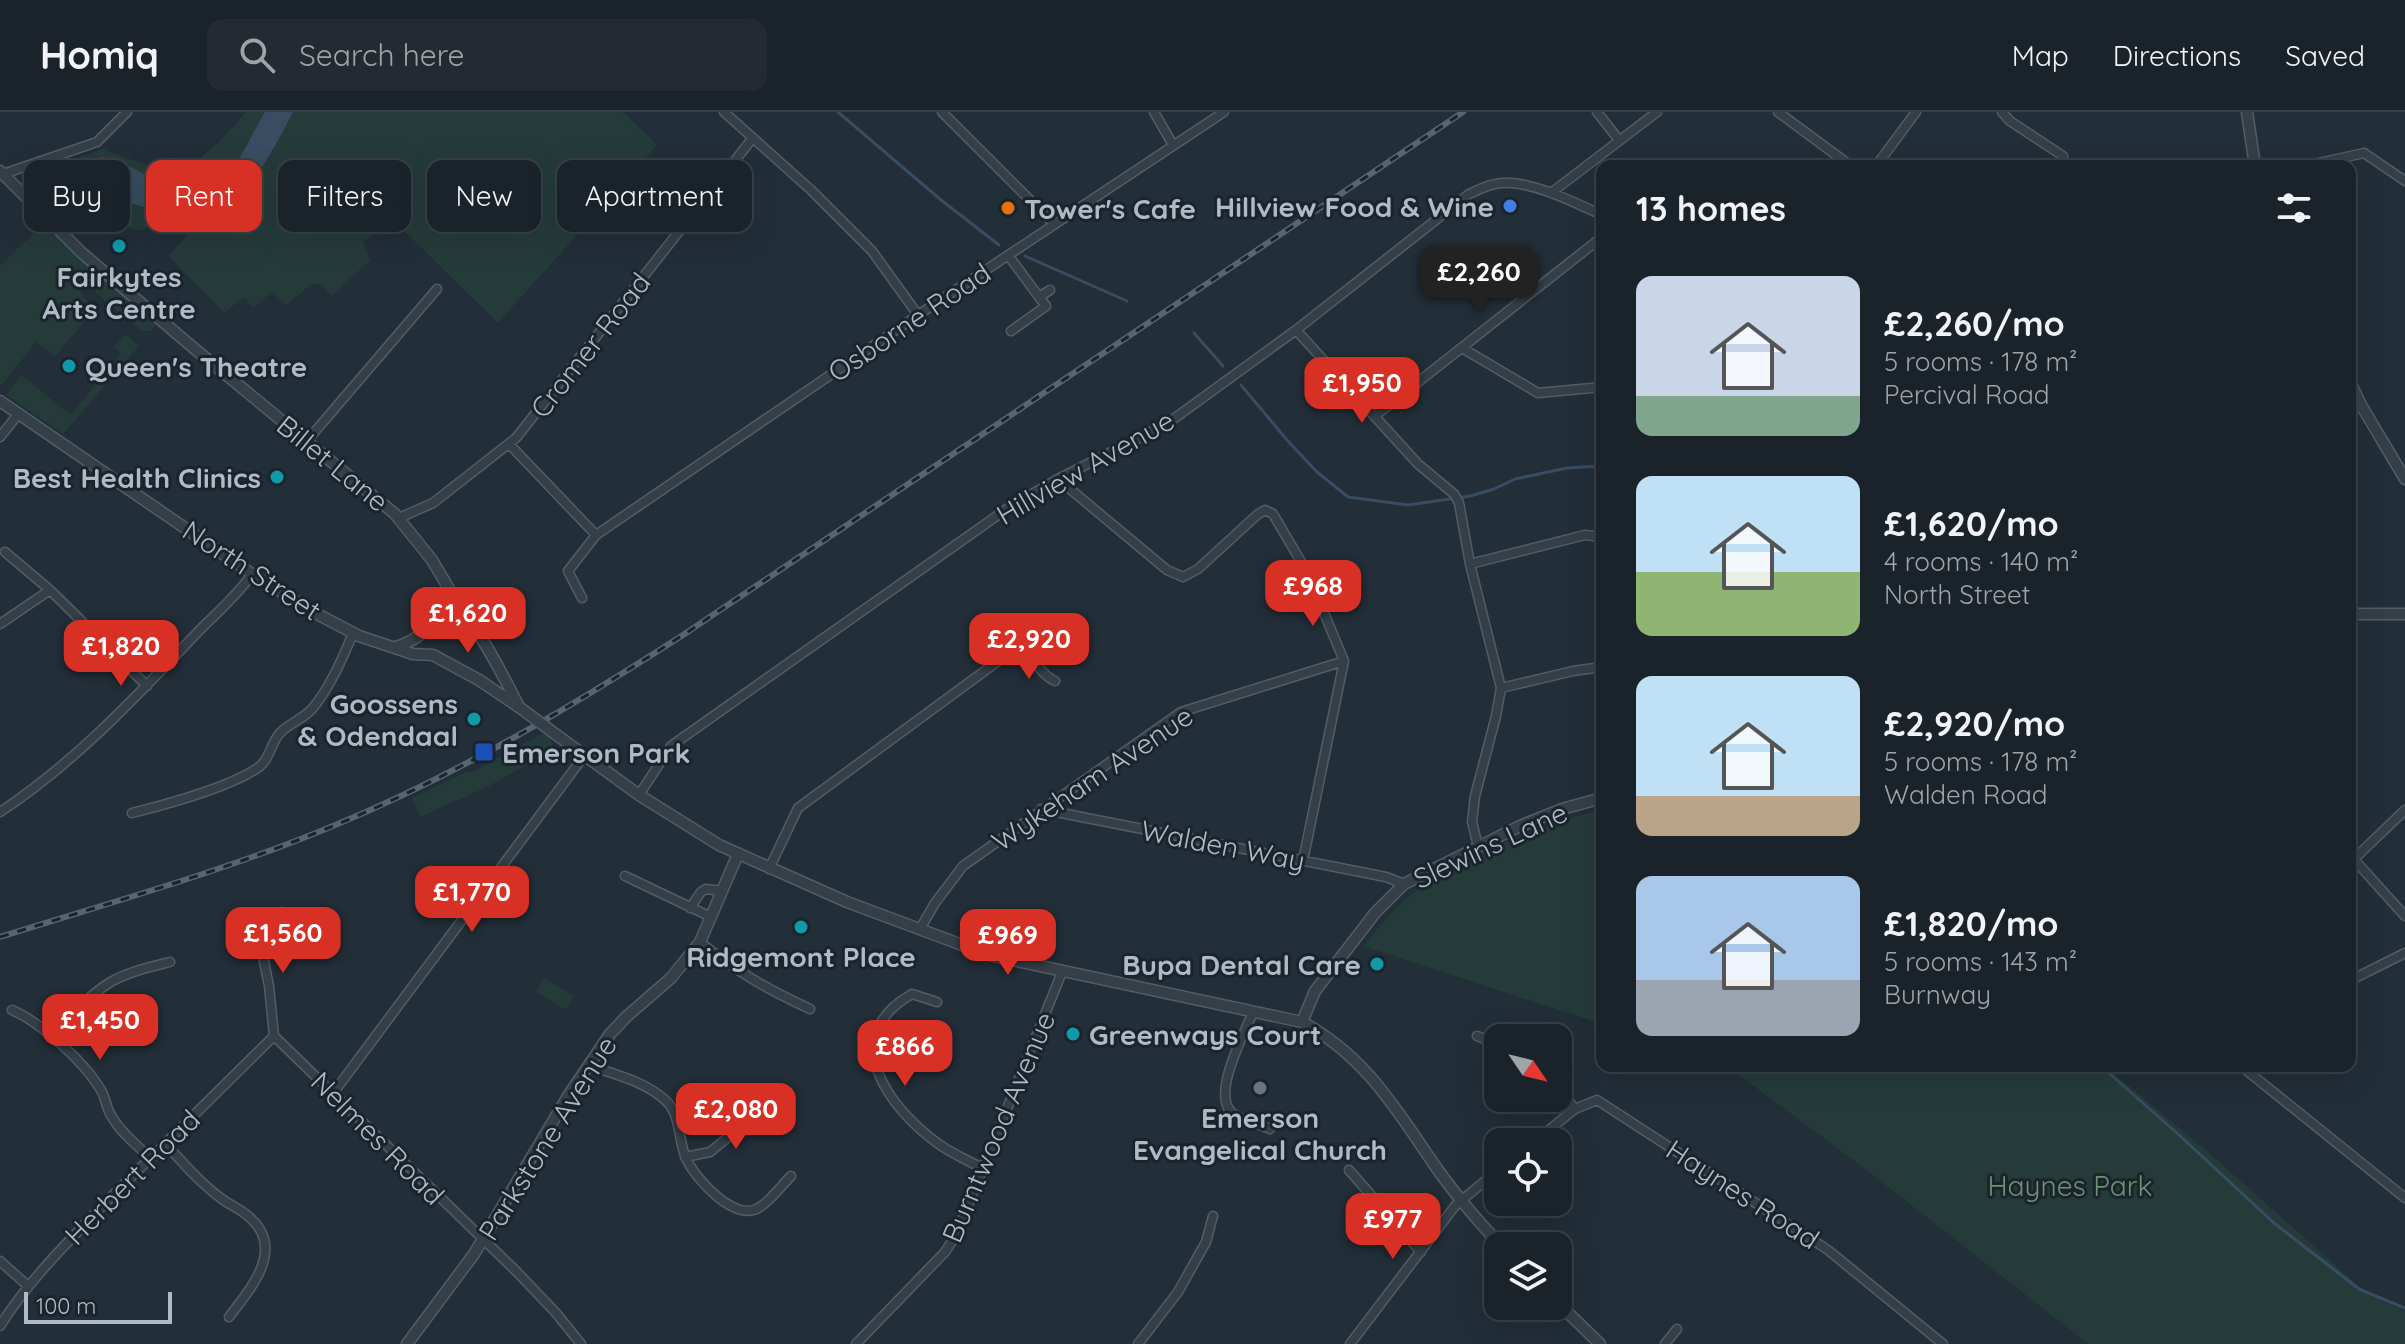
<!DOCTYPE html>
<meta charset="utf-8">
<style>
:root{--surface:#1a222a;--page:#232a32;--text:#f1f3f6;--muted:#9fa4a8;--line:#383f47;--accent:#d93025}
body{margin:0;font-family:Quicksand,sans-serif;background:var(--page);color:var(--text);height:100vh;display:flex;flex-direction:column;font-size:30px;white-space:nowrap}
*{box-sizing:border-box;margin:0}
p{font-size:26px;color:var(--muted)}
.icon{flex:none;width:44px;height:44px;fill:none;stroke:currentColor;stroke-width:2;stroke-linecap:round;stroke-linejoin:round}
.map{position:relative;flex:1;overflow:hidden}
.details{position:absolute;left:1596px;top:48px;width:760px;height:912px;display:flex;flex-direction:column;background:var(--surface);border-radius:16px;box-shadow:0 8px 32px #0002,0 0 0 2px var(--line)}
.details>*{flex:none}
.hud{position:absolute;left:24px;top:48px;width:760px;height:72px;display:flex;gap:16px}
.needle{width:52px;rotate:125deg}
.controls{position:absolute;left:1484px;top:912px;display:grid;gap:16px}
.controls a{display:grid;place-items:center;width:88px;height:88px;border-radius:16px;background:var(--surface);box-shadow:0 8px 32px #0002,0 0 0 2px var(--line);font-size:40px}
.scale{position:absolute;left:24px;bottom:20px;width:148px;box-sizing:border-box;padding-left:8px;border:4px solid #b0bac5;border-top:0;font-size:22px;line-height:28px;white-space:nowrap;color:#b0bac5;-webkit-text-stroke:6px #1b242d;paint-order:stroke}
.price{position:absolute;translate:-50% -68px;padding:0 18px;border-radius:16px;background:var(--accent);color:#fff;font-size:26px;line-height:52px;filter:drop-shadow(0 2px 4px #0008)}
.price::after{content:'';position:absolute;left:50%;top:48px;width:24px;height:18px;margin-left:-12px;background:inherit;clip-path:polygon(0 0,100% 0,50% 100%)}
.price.current{background:#222;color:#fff}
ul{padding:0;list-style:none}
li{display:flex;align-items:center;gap:24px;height:200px;padding:0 40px}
li span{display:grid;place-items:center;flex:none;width:224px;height:160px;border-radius:16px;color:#555}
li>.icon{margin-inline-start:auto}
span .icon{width:96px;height:96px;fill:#fffc;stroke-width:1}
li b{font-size:34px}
h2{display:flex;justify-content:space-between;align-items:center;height:96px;padding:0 40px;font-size:34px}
.pill{padding:0 28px;border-radius:16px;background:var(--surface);box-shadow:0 8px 32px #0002,0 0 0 2px var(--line);font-size:28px;line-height:72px}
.pill.current{background:var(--accent);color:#fff}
header{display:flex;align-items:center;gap:48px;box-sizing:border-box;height:112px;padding:0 40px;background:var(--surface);border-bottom:2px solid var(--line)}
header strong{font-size:38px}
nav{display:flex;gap:44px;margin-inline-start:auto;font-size:28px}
.search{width:560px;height:72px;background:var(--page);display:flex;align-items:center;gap:20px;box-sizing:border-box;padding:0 28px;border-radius:16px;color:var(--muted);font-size:30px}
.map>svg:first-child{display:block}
.green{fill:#253b3a}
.water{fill:#384d61}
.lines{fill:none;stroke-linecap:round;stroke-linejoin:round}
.stream{stroke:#384d61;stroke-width:3}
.minor-casing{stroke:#535d66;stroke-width:11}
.tertiary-casing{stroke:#535d66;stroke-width:13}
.minor{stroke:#353f48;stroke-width:8}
.tertiary{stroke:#353f48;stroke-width:10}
.rail-casing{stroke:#58646f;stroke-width:6}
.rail{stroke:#1b242d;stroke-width:3;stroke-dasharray:9;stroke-linecap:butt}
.tertiary-bridge-casing{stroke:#535d66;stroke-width:13;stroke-linecap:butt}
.tertiary-bridge{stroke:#353f48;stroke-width:10}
.shop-dot{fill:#3f7fe0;stroke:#1b242d;stroke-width:3}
.food-dot{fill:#e8710a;stroke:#1b242d;stroke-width:3}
.culture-dot{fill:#0f9aa8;stroke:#1b242d;stroke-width:3}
.transit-dot{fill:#1a4fb4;stroke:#1b242d;stroke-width:3}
.worship-dot{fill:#6b7280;stroke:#1b242d;stroke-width:3}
.labels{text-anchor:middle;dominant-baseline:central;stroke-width:6;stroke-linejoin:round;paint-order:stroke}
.poi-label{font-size:28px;font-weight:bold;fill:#b0bac5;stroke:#1b242d;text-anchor:end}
.street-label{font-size:28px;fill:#b0bac5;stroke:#1b242d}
.park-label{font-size:28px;fill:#69946e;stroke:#1b242d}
</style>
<header>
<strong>Homiq</strong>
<div class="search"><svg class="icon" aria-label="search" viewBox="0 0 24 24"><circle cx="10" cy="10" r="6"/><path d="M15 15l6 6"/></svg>Search here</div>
<nav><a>Map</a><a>Directions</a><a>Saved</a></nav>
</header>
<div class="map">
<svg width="2405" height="1232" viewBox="0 0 2405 1232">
<rect width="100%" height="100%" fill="#222e38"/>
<path class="green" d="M 246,0 L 623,0 L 657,33 L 498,211 L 392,107 L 363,130 L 370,148 L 332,184 L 322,173 L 313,171 L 286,193 L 272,180 L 253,196 L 244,185 L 224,201 L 169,144 L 189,120 L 188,115 L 152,108 L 143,119 L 129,116 L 126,107 L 120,104 C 88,128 87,99 66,84 L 56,87 L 48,95 C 37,91 26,75 25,64 L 106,36 L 110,40 L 174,62 L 182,62 L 223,26 Z
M 44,111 L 91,155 C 76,171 77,182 95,196 L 55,245 L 36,230 L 0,275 L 0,154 Z
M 103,167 L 152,207 L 155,213 L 152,219 L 142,219 L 96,181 L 95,172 Z
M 125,222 L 139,234 L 63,322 L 6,283 L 21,263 L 71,303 L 121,241 L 114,235 Z
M 544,621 L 550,627 L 554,636 L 552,639 L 487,675 L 420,705 L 412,686 L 468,659 L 470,661 Z
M 1602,697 L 1602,912 L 1363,834 C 1379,815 1395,794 1415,780 C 1469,739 1538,716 1602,697 Z
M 544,866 L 574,884 L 566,898 L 536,880 Z
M 1727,954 L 2105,954 L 2207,1039 L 2361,1176 L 2405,1199 L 2405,1232 L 2088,1232 L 1869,1060 Z"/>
<path class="water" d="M 265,0 L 293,0 C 276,33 238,109 195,110 L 124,89 C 110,79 107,59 90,56 L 88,53 C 110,22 168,96 206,78 C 237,63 248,28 265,0 Z"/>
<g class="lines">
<path class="stream" d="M 838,0 L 941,88 L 999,133
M 1025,144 L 1127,189
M 1194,221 L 1223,254
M 1241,273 L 1287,328 L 1317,360 L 1348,385 L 1408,393 L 1470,384 L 1494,377 L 1515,367 L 1567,356 L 1602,354
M 2101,954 L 2178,1022 L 2274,1111 L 2359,1177 L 2405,1196"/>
<g class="minor-casing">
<path id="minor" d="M 724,0 L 811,78 L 872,139 L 918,203
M 942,0 L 1054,112
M 1154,0 L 1173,33
M 1597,0 L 1619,28
M 1778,0 L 1851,54
M 2002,0 L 2010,9 L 2063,44
M 1876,54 L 1916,0
M 2305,54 L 2364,41 L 2405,69
M 3,62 L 97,30 L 127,0
M 1551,81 L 1657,0
M 1008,143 L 1039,185
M 1296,218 L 1418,352 L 1454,382 L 1459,391 L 1470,452 L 1501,576 L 1496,604 L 1475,684 L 1472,710 L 1478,734
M 1011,219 L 1046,194 L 1039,185 L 1050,178
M 1462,236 L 1538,281 L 1602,275
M 1375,304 L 1602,125
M 0,325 L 19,301
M 306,330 L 437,177
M 510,333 L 596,423
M 1058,367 L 1167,458 L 1183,465 L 1198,457 L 1257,403 L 1265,398 L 1273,402 L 1307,460 L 1344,549 L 1303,749
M 399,406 L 433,391 L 516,326 L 752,27
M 5,440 L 50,478 L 147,574
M 1470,452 L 1585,423 L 1602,425
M 582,486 L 568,459 L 596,423 L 918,203 L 1224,0
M 0,512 L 50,478
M 1501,576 L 1573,559 L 1602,555
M 639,683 L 671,634 L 1008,396 L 1058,367 L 1168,311 L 1296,218 L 1469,82 C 1482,76 1496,69 1511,71 C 1541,73 1575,91 1602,103
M 1041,697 L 1386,765 L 1404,772
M 0,700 C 73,652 134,587 194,524 C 212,505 237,484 252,462
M 132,701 C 168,692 229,676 259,655 C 271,646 271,628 282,619 C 291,611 304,606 312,597 C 330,576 343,546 353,521
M 2350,743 L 2405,804
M 2354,747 L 2405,698
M 769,757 L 798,696 L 1016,536 C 1033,539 1038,562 1055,569
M 625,764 L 711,805
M 690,796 L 701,780 L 706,777 L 721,779
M 920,817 L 935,791 L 963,754 L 1181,600 L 1344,549
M 700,830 C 735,859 769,878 810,897
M 2350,866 L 2355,866 L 2405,841
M 937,890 L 912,882 C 836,925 888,996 940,1033 C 953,1042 969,1049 984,1057
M 12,898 C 42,911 88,953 103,982 C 106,989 107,998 112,1005 C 121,1021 137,1033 150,1046
M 1253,900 C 1244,923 1208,987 1235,1003 C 1245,1009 1259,1012 1270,1017
M 52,924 C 70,905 87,885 109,871 C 127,860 150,855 170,850
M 274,924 L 517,1160 L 556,1201 L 581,1232
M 274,924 L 269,874 L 259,825 L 261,816 L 281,800
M 1477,924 L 1498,932
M 589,953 C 614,963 646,969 666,989 C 681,1003 678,1028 686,1046 C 695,1067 736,1112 760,1095 C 772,1087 781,1074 791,1064
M 2241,954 L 2405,1086
M 1558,975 L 1575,997
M 334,980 L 584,644
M 1534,1030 L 1575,997 L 1597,988 L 1828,1138 L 1943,1232
M 165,1031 C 183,1051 200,1071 222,1087 C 230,1093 240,1097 248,1104 C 287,1136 251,1176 229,1205
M 685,1045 L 710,1040 L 743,1013 L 761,991
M 1349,1058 L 1421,1140
M 0,1149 L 28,1174
M 0,1214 C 31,1165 72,1126 112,1084 C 166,1030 220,977 274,924
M 856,1232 L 945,1140 L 956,1123 L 1062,860
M 1138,1232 L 1178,1180 L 1206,1130 L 1213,1104
M 1350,1232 L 1455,1094 L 1498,1058
M 1665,1232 L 1677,1217"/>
</g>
<g class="tertiary-casing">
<path id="tertiary" d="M 2247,0 L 2255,54
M 0,59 L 82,141 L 196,238 L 395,402 L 432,448 L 465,504
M 2350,270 L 2361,293 L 2405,367
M 0,289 L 252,462 L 319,503 L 359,524 L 413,542 L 433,543 L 479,568 L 519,595
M 443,499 C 450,499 456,499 462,502 C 476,510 509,575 518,593
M 2350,502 L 2405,502
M 396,535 C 418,528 434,514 446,494
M 558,624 L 639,683 L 719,733 L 847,790 L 989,843 L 1302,910 C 1367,945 1397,999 1438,1058 C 1457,1085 1479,1110 1501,1134
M 1302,910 L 1315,879 L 1375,801 L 1404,772 L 1520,714 L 1562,697 L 1602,686
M 1558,1191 L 1600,1232
M 407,1232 L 474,1142 L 568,984 L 610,922 L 626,905 L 671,866 L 700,830 L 738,742"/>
</g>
<use href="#minor" class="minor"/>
<use href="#tertiary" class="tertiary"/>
<g class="rail-casing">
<path id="rail" d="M 0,825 C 112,790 225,759 333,714 C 457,663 571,595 683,523 L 1463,0"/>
</g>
<use href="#rail" class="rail"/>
<g class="tertiary-bridge-casing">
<path id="tertiary-bridge" d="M 519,595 L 558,624"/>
</g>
<use href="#tertiary-bridge" class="tertiary-bridge"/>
</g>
<circle class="shop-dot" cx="1510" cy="94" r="8"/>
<circle class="food-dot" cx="1008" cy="96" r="8"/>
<g class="culture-dot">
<circle cx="119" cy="134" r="8"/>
<circle cx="69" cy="254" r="8"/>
<circle cx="277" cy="365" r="8"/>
<circle cx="474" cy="607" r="8"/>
<circle cx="801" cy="815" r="8"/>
<circle cx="1377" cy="852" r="8"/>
<circle cx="1073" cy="922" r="8"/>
</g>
<rect class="transit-dot" x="474" y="630" width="20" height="20" rx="4"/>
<circle class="worship-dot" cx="1260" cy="976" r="8"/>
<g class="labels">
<g class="poi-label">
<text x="1494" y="94">Hillview Food &amp; Wine</text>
<text x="1024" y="96" text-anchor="start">Tower's Cafe</text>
<text x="119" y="164" text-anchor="middle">Fairkytes<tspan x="119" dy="32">Arts Centre</tspan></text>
<text x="85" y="254" text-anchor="start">Queen's Theatre</text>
<text x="261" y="365">Best Health Clinics</text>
<text x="458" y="591">Goossens<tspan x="458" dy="32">&amp; Odendaal</tspan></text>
<text x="502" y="640" text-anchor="start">Emerson Park</text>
<text x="801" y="844" text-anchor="middle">Ridgemont Place</text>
<text x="1361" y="852">Bupa Dental Care</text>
<text x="1089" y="922" text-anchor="start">Greenways Court</text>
<text x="1260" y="1005" text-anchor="middle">Emerson<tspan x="1260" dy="32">Evangelical Church</tspan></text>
</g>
<g class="street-label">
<text transform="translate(909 210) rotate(-34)">Osborne Road</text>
<text transform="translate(590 233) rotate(-52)">Cromer Road</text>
<text transform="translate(333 351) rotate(39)">Billet Lane</text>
<text transform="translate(1085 355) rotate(-30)">Hillview Avenue</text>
<text transform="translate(252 458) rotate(33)">North Street</text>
<text transform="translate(1092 666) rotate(-34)">Wykeham Avenue</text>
<text transform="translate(1223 733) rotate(11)">Walden Way</text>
<text transform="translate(1490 733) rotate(-25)">Slewins Lane</text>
<text transform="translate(998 1015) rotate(-67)">Burntwood Avenue</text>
<text transform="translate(378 1026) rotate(45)">Nelmes Road</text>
<text transform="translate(547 1026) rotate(-58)">Parkstone Avenue</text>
<text transform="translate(132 1065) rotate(-45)">Herbert Road</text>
<text transform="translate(1743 1082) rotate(33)">Haynes Road</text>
</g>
<g class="park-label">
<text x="2070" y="1073">Haynes Park</text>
</g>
</g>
</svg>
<div class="controls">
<a><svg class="needle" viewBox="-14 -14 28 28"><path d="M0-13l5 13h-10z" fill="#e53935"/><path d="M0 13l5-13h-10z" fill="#9fa4a8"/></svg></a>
<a><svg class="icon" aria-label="locate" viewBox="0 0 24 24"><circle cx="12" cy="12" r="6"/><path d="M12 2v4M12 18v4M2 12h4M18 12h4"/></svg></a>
<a><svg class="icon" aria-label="layers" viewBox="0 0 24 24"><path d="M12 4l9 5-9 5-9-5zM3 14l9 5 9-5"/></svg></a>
</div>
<div class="scale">100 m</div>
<b class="price current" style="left:1479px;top:202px">£2,260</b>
<b class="price" style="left:1362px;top:313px">£1,950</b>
<b class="price" style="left:1313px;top:516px">£968</b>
<b class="price" style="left:468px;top:543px">£1,620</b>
<b class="price" style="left:1029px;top:569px">£2,920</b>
<b class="price" style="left:121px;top:576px">£1,820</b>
<b class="price" style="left:472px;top:822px">£1,770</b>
<b class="price" style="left:283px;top:863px">£1,560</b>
<b class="price" style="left:1008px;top:865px">£969</b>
<b class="price" style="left:100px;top:950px">£1,450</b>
<b class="price" style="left:905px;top:976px">£866</b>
<b class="price" style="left:736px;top:1039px">£2,080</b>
<b class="price" style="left:1393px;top:1149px">£977</b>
<div class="hud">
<a class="pill">Buy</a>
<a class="pill current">Rent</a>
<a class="pill">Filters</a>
<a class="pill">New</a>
<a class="pill">Apartment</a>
</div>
<section class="details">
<h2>13 homes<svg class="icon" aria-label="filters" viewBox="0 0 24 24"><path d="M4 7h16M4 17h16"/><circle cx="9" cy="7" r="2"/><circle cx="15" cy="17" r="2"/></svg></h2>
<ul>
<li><span style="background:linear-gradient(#c9d6e8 75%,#7fa58c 0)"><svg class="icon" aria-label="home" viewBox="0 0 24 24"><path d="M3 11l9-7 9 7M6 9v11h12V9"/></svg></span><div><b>£2,260/mo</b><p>5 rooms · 178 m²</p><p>Percival Road</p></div></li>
<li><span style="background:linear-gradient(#bfe0f5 60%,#8fb573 0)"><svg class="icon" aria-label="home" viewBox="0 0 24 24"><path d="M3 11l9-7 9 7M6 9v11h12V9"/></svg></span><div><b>£1,620/mo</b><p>4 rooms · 140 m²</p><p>North Street</p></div></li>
<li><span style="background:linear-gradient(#bfe0f5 75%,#b9a48a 0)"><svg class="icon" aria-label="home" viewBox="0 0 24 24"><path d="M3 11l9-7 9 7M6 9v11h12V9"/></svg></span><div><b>£2,920/mo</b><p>5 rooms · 178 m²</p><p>Walden Road</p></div></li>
<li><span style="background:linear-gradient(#a9c7e8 65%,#9aa5b1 0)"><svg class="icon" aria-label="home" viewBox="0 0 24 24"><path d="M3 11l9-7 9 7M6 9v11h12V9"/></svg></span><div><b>£1,820/mo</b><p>5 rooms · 143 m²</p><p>Burnway</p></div></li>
</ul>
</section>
</div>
